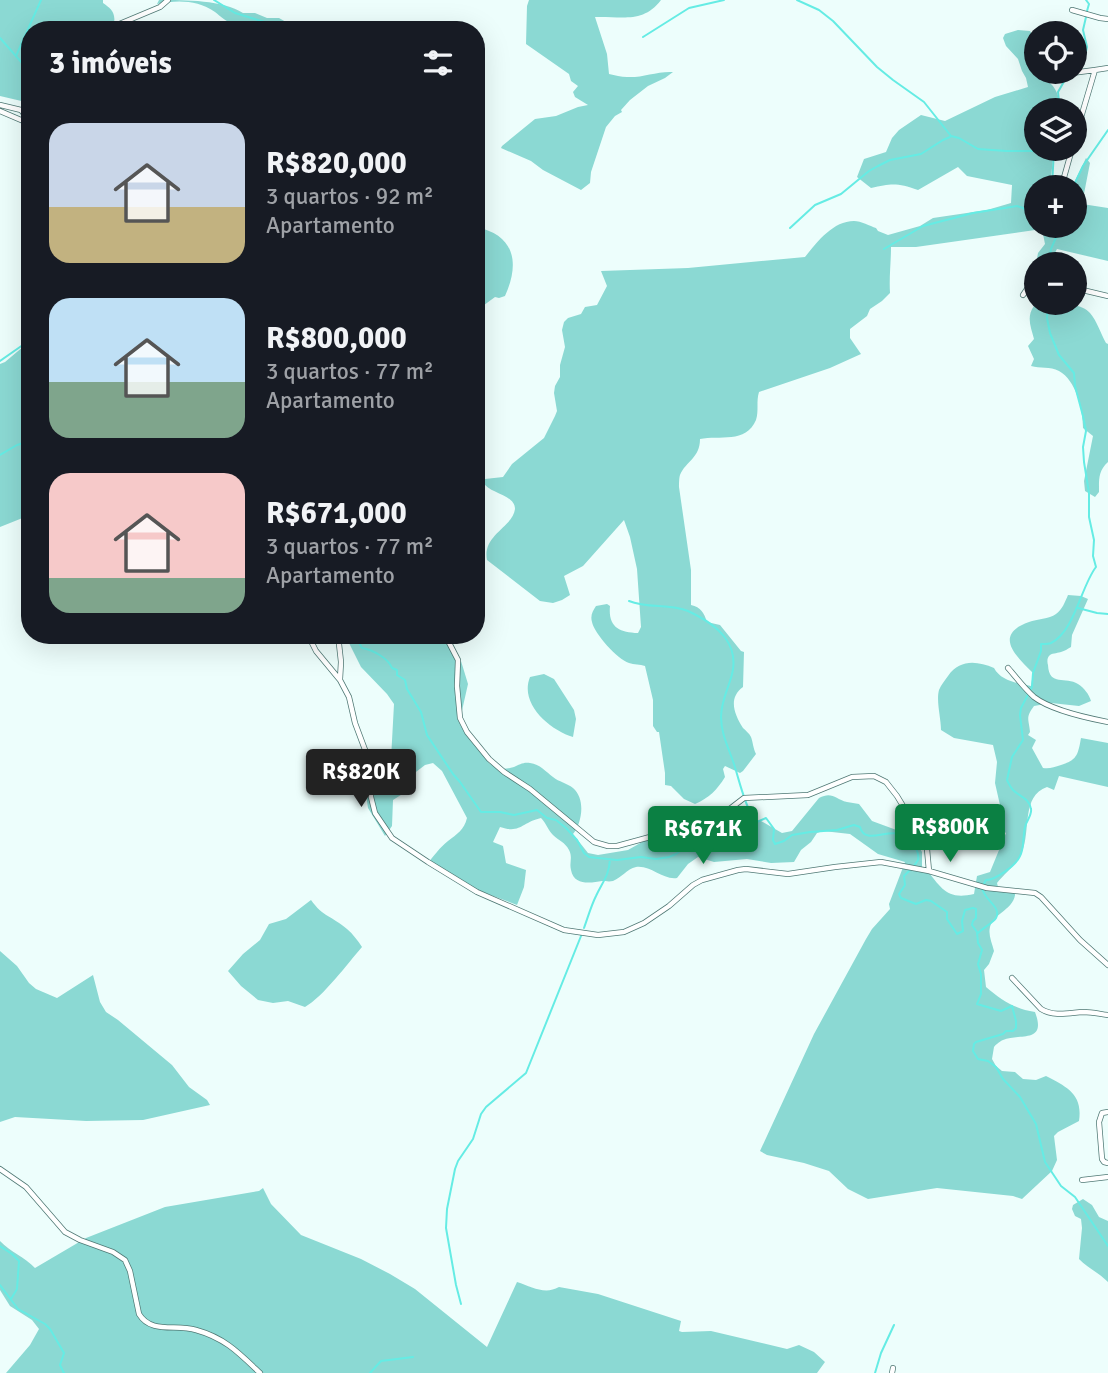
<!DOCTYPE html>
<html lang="pt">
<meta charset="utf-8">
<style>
:root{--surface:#171b24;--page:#242831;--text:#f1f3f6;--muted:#9ea1a6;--accent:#0b8043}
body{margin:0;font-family:Signika,sans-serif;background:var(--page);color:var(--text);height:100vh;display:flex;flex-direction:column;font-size:26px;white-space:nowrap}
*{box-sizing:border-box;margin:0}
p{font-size:23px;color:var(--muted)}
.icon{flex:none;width:38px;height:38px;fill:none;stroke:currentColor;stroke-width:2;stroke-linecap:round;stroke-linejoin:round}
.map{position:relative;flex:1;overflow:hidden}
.panel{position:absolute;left:21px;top:21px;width:464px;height:623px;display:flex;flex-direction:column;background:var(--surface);border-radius:28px;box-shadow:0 7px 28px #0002}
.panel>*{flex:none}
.controls{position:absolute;left:1024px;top:21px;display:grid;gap:14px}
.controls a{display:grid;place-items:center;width:63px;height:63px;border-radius:50%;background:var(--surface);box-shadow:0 7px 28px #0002;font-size:35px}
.price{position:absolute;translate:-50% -60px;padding:0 16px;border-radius:7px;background:var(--accent);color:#fff;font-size:23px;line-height:46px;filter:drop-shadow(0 2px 4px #0008)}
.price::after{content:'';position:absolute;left:50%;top:42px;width:21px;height:16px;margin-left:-10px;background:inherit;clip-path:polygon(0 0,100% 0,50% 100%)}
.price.selected{background:#222;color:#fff}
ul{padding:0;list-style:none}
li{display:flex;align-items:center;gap:21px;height:175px;padding:0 28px}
li span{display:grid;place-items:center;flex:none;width:196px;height:140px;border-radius:21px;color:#555}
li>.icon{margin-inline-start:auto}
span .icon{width:84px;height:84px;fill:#fffc;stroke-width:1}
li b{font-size:30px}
h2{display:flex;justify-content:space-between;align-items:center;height:84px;padding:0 28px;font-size:30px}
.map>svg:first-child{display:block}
.green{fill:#8bd9d3}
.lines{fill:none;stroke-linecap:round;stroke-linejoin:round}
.stream{stroke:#65ece4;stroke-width:2}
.minor-casing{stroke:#507975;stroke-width:6}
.minor{stroke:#fff;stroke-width:4.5}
</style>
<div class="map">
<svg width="1108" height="1373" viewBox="0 0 1108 1373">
<rect width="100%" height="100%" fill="#edfefc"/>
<path class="green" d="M 0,0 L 103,0 L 103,3 C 110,8 116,12 114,23 L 99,30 L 30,30 L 30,103 L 0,96 Z
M 159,0 C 186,0 223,0 243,13 L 255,13 L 267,18 L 279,18 L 286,22 L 295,30 C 274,30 254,30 234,24 C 227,22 221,17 215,12 C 197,0 178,0 157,4 Z
M 529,0 L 661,0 C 643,24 621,16 595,17 L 607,54 L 609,74 C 615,75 621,77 627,77 C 642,78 657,71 673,72 L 665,78 L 648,86 L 630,100 L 621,110 L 622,112 L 615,116 L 606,127 L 591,172 L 590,183 L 581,190 L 543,170 L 531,161 L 501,148 L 502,146 L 535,119 L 556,116 L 578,107 L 588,105 L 575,97 L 573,92 L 578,86 L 571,81 L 569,74 L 526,44 L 527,6 Z
M 1018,30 L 1030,31 L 1036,41 L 1036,72 L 1038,72 C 1042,79 1045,79 1050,83 C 1058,90 1060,101 1060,110 L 1036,110 L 1036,149 L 1054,149 L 1050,187 L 1036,187 L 1036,226 L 1074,226 L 1074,187 L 1072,187 L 1086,158 L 1090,163 L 1082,204 L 1108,208 L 1108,261 L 1057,249 L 1049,264 L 1036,264 L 1038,253 L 1045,244 L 1042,229 L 916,247 L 891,247 C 891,263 889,277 890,293 L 882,301 L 870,309 L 867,316 L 850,329 L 850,338 L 861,354 L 830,368 L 759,392 C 756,401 759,411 756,420 C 746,444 719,435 700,439 C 700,458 686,461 680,475 C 679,478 679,485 679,487 L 691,570 L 691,605 C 701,607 704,613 707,622 L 720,625 L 741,651 L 744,652 L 743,687 C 728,698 734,714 743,728 C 746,731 749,733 751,737 C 753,742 753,748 756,754 L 743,771 L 740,773 L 725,766 L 723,769 L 725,777 C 717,790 709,798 695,804 L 684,799 L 671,786 L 665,785 L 665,773 L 659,732 L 657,732 L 653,726 L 653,700 L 645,666 C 640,664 634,665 629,663 C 617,659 594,633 592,622 C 590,615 593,611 596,606 L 607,604 L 610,606 C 608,627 619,632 638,633 L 641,627 L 637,569 L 630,537 L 624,520 L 583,566 L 564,576 L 570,595 L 562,600 L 553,603 L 540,601 L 487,560 C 482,535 513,527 515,509 C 515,494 489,494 483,482 L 485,479 L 503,477 L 512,464 L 544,438 L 555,416 L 557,411 L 554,393 L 555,386 L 560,377 L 560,365 L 565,347 L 562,330 L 564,322 L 568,318 L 581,314 L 585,307 L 597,305 L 607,286 L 601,271 L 688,268 L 805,257 C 817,242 833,221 854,221 C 861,221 870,226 876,228 L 878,231 L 888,235 L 920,226 L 933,218 L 987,210 L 1011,203 L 1012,185 L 967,176 L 958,167 L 918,190 C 898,183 892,183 871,188 L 857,177 L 864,159 L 886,152 L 892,138 L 899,130 L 921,115 L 945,121 L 995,97 L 1028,87 L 1026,78 L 1022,71 L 1018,59 L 1006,46 L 1003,38 L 1005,34 Z
M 476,227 C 515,235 520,263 505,296 L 499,298 L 495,297 L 476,311 Z
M 1036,267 L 1036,303 C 1051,303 1080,301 1090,313 C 1097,321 1101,334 1106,343 L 1108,344 L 1108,462 C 1098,471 1099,480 1099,492 L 1095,497 L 1085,491 L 1084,481 L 1093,436 L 1083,428 C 1083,410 1076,380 1059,371 C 1050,366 1040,369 1031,366 L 1034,359 L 1028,346 L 1034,339 C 1031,327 1026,317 1034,306 L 1031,280 Z
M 30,341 L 30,515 L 0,527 L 0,364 L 5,362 Z
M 1068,595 L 1081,596 L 1088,599 L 1072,635 L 1071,647 C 1067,649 1065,651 1061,652 C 1059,653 1053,653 1050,655 C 1047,657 1047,662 1048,665 C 1049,687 1066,676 1078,684 C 1084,688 1089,694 1091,701 L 1079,706 L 1051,703 L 1034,706 C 1025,718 1029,719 1030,732 L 1028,735 L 1036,740 L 1032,748 L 1043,768 C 1050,769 1054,767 1061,765 C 1077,760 1078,755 1081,738 L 1108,743 L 1108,787 L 1059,776 L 1054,790 L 1047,787 C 1021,796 1031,831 1022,852 C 1017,864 1005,873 997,883 L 998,887 L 1005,890 L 1015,889 C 1018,909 994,912 990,927 C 988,935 992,943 994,951 L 989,964 L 984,970 L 986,987 C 1001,1000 1015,1009 1035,1012 C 1047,1044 1020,1033 1003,1040 C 1002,1040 995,1045 994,1047 L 992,1059 L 996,1066 L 1002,1071 L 1015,1072 L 1023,1079 L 1036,1080 L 1046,1076 C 1067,1087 1083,1094 1079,1121 L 1058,1132 L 1054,1136 L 1057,1160 L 1052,1171 L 1022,1199 L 1013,1196 L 937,1188 L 868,1199 L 848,1189 L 829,1171 L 804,1163 L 767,1155 L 760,1151 L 814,1034 L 866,939 L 872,929 L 890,909 L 889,904 L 905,862 L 878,854 L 850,834 L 823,831 L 817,833 L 811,842 L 801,850 L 794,862 L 771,863 L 747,859 L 714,862 L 698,857 L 688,864 L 677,878 C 662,880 651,865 636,867 C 627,869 621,878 613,881 C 609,882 605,881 602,881 C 591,883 574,886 571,870 C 569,862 573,858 569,850 C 565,842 559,841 553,835 C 548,830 546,823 541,818 C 522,822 521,834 500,827 L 493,842 L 503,846 L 506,863 L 526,870 L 524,887 L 517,905 C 486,893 455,883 427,864 C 433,857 440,847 448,841 C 457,834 464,830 467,818 L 442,771 L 433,763 L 425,765 L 399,785 L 404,793 L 393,800 L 392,826 L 385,836 L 368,808 L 364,781 L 367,768 L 362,751 C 371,759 379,767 391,759 L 394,704 L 387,694 L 361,667 L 345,635 L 374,635 L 377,639 L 384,639 L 399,635 L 441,635 L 461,661 L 468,684 L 461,715 L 461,724 L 475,740 L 489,763 L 497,769 C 503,769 508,769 514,767 C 519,765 523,762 530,763 C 540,764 546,772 553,777 C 559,782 567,783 573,788 C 586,799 582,823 573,834 L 588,853 L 598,855 L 628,850 L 658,833 L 672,831 L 700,835 L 711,833 L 736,821 L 747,819 L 761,821 L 782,833 L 792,831 L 819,798 C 832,791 835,799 847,802 C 851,803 855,803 859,804 L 872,821 L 910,835 L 914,839 L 922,852 L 922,868 L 926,869 C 942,889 947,900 974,894 L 977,876 L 990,872 L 1006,833 L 999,828 L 1002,814 L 995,783 L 997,762 L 993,745 L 954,738 L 941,730 C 941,718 936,701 939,690 C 941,685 945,680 948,676 C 960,659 977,661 994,668 C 1001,681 1017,683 1031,686 L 1033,673 C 1017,657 992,635 1029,622 C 1037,619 1049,619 1056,614 C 1062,610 1065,602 1068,595 Z
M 544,674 L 554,679 L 574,710 L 576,719 L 573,737 C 550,730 519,704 530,677 Z
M 311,900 C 323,917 332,916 347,929 C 353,934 358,941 362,947 C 348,963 323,997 305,1007 L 288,1001 L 273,1003 L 258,1000 L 241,986 L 228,971 L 243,954 L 260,940 L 269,924 L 286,919 Z
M 0,951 L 17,966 L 29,983 L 36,989 L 57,998 L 93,975 L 100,1002 L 106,1012 L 118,1020 L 172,1065 L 189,1087 L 207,1100 L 210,1105 L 143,1120 L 86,1121 L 15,1117 L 0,1122 Z
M 263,1188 L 271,1204 L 301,1235 L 361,1259 L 390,1274 L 415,1289 L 487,1347 L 517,1282 C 532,1287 545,1295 559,1287 L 598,1294 L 681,1321 L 679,1331 L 682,1332 L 711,1331 L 787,1349 L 799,1345 L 814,1352 L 825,1362 L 817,1373 L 6,1373 L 30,1345 L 39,1329 L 32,1320 L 10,1306 L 0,1290 L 0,1241 C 10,1252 25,1257 35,1268 L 86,1238 L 165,1207 L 259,1191 Z
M 1083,1199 L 1092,1205 L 1099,1217 L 1108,1221 L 1108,1282 C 1099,1273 1088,1268 1079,1259 L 1082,1228 L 1081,1219 L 1075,1216 L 1072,1209 L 1073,1205 Z"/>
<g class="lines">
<path class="stream" d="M 214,0 L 235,13 L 278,26
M 797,0 L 819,10 L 833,21 L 877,67 L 893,80 L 924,102 L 951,136 L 959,138 L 978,149 L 1006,151 L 1054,151
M 1086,0 L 1089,4 L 1087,11
M 643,37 L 689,8 L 724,0
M 0,38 L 30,72
M 16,56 L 41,0
M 1074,68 L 1080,66 L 1084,60 L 1087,47 L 1083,30 L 1086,17
M 1060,110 L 1058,92 L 1066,78
M 1052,187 L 1054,149
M 1073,187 L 1083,166 L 1108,130
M 1043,226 L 1048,229 L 1059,228
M 790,228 L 815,205 L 841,194 L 869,171 L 878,166 L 890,160 L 921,154 L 943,140 L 950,137
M 884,249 L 923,226 L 973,213 L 1017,206 L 1023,208 L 1036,219
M 1049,264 L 1051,249 L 1061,226
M 0,361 L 30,340
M 0,455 L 17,445 L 30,441
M 629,601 C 648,609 669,603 688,611 C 718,625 743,645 730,681 C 726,693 721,704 721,717 C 721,734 729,749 734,764 C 740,783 744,803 754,820
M 1078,608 L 1097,613 L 1108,614
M 355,635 L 362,648 C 373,650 388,658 392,668 L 397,670 L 397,675 L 405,680 L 407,689 L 421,712 L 427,735 L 453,774 L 460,782 L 481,812 L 500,812 L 514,815 L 537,810 L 547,818 L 556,820 L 566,828 L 577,840 L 584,853 L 589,857 L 617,860 L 641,857 L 656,859 L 669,857 L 676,854 L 695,841 L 700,841 L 706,843 L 717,841 L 737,820 L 757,822 L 766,818 L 774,829 L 773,840 L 775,844 L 784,841 L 792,835 L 810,832 L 837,830 L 854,825 L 860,827 C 865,845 886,829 900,834 C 905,836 909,841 913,845 C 918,850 919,854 918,860 L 914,866
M 910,870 L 904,876 L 905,885 L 899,894 L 901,898 L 916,904 L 926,900 L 931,901 L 947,912 L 947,919 L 957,934 L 963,931 L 962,921 L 965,910 L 973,908 L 976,909 L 976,918 L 973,921 L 972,925 L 977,932 L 978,943 L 982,950 L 978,964 L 981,974 L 981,994 L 977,1004 L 1001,1011 L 1012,1006 L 1016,1021 L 1016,1028 L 1013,1031 L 1006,1031 L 1003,1034 L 976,1042 L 974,1044 L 973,1051 L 978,1059 L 988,1061 L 996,1067 L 1003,1079 L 1020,1097 L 1036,1124 L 1045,1162 L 1061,1186 L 1075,1197 L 1108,1246
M 584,928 C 588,917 591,906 596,896 C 603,881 609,876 610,859
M 977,934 C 981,929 993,923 996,918 C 1002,906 983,900 982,887 L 986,880 C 996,880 1016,865 1020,856 C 1025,847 1022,834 1026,824 C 1028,819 1032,814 1031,809 C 1030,799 1019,796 1013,790 C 1010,787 1009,784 1007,780 L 1012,757 L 1023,740 L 1020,715 L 1021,708 L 1032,687 L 1033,673 L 1041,651 L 1041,644 C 1042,644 1050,644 1051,643 C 1075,631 1081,586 1096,567 L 1093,556 L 1094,540 L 1089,517 L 1089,493 L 1084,462 L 1083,447 L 1086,431 L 1083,416 L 1075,386 L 1074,373 L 1059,355 L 1050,333 L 1047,318 L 1048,303
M 0,1246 L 12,1254 L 19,1261 L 17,1289 L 11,1299
M 0,1285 L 18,1309 L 45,1324 L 50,1329 L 64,1353 L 60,1365 L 64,1373
M 461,1304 L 456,1285 L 446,1228 L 447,1209 L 455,1169 L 458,1161 L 473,1139 L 481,1114 L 486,1107 L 526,1073 L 581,936
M 370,1373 L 381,1361 L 413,1357
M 875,1373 L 881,1353 L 894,1325"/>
<g class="minor-casing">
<path id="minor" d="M 1072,10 L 1100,18 L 1108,19
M 105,30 L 160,7 L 168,0
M 1041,77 L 1095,70
M 0,105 L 21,110 L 30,122
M 0,111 L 28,123
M 1074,141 L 1095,70 L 1108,68
M 1063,181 L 1072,149
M 1074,288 L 1108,296
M 1023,295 L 1027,289 L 1036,288
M 308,635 L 316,651 L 340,680 L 349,697 L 355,723 L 370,763 L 371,797 L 375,813 L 392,838 L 428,862 L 477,892 L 564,930 L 598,935 L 624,932 L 644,923 L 669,906 L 693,885 L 702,880 L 738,870 L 746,869 L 788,874 L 835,867 L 881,862 L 929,871 L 987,888 L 1035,893 L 1041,897 L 1080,940 L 1108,965
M 338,635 L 341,662 L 340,679
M 445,635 L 458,660 L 457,686 L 460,718 L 467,732 L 489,759 L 504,772 L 530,789 L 594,842 L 608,846 L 617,846 L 661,834 L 693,835 L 705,828 L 744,798 L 808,795 L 852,777 L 874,776 L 886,782 L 897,796 L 920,834 L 927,849 L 929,871
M 1008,668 C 1016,677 1024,688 1034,697 C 1051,710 1087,718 1108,722
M 1012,978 L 1041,1009 C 1054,1017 1069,1013 1083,1012 C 1092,1012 1100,1014 1108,1015
M 1108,1112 L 1102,1113 L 1099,1122 L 1102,1159 L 1104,1162 L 1108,1163
M 0,1169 L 26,1187 L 65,1232 L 80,1240 L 113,1252 L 125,1260 L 130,1271 L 139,1314 C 151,1334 175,1324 196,1330 C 225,1338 239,1353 260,1373
M 1082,1180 L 1108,1177
M 892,1373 L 893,1368"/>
</g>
<use href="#minor" class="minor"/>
</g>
</svg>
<div class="controls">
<a><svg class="icon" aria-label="locate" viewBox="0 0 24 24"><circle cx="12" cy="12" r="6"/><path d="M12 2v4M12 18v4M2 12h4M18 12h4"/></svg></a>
<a><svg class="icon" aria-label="layers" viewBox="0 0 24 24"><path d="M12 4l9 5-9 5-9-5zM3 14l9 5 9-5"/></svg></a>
<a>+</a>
<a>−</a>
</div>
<b class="price selected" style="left:361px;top:809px">R$820K</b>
<b class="price" style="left:950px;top:864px">R$800K</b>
<b class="price" style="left:703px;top:866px">R$671K</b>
<section class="panel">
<h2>3 imóveis<svg class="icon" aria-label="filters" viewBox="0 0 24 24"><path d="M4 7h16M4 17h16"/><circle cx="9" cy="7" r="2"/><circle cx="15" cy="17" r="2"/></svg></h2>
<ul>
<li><span style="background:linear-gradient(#c9d6e8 60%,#c2b280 0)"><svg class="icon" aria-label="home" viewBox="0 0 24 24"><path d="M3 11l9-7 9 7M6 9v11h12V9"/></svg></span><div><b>R$820,000</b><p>3 quartos · 92 m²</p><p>Apartamento</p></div></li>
<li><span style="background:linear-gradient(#bfe0f5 60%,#7fa58c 0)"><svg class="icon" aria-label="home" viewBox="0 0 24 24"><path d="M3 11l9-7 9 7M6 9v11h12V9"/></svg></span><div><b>R$800,000</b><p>3 quartos · 77 m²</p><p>Apartamento</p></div></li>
<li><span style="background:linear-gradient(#f6c9c9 75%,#7fa58c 0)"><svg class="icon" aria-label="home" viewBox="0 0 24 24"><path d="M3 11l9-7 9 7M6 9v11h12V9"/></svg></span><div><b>R$671,000</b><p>3 quartos · 77 m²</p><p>Apartamento</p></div></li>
</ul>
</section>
</div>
